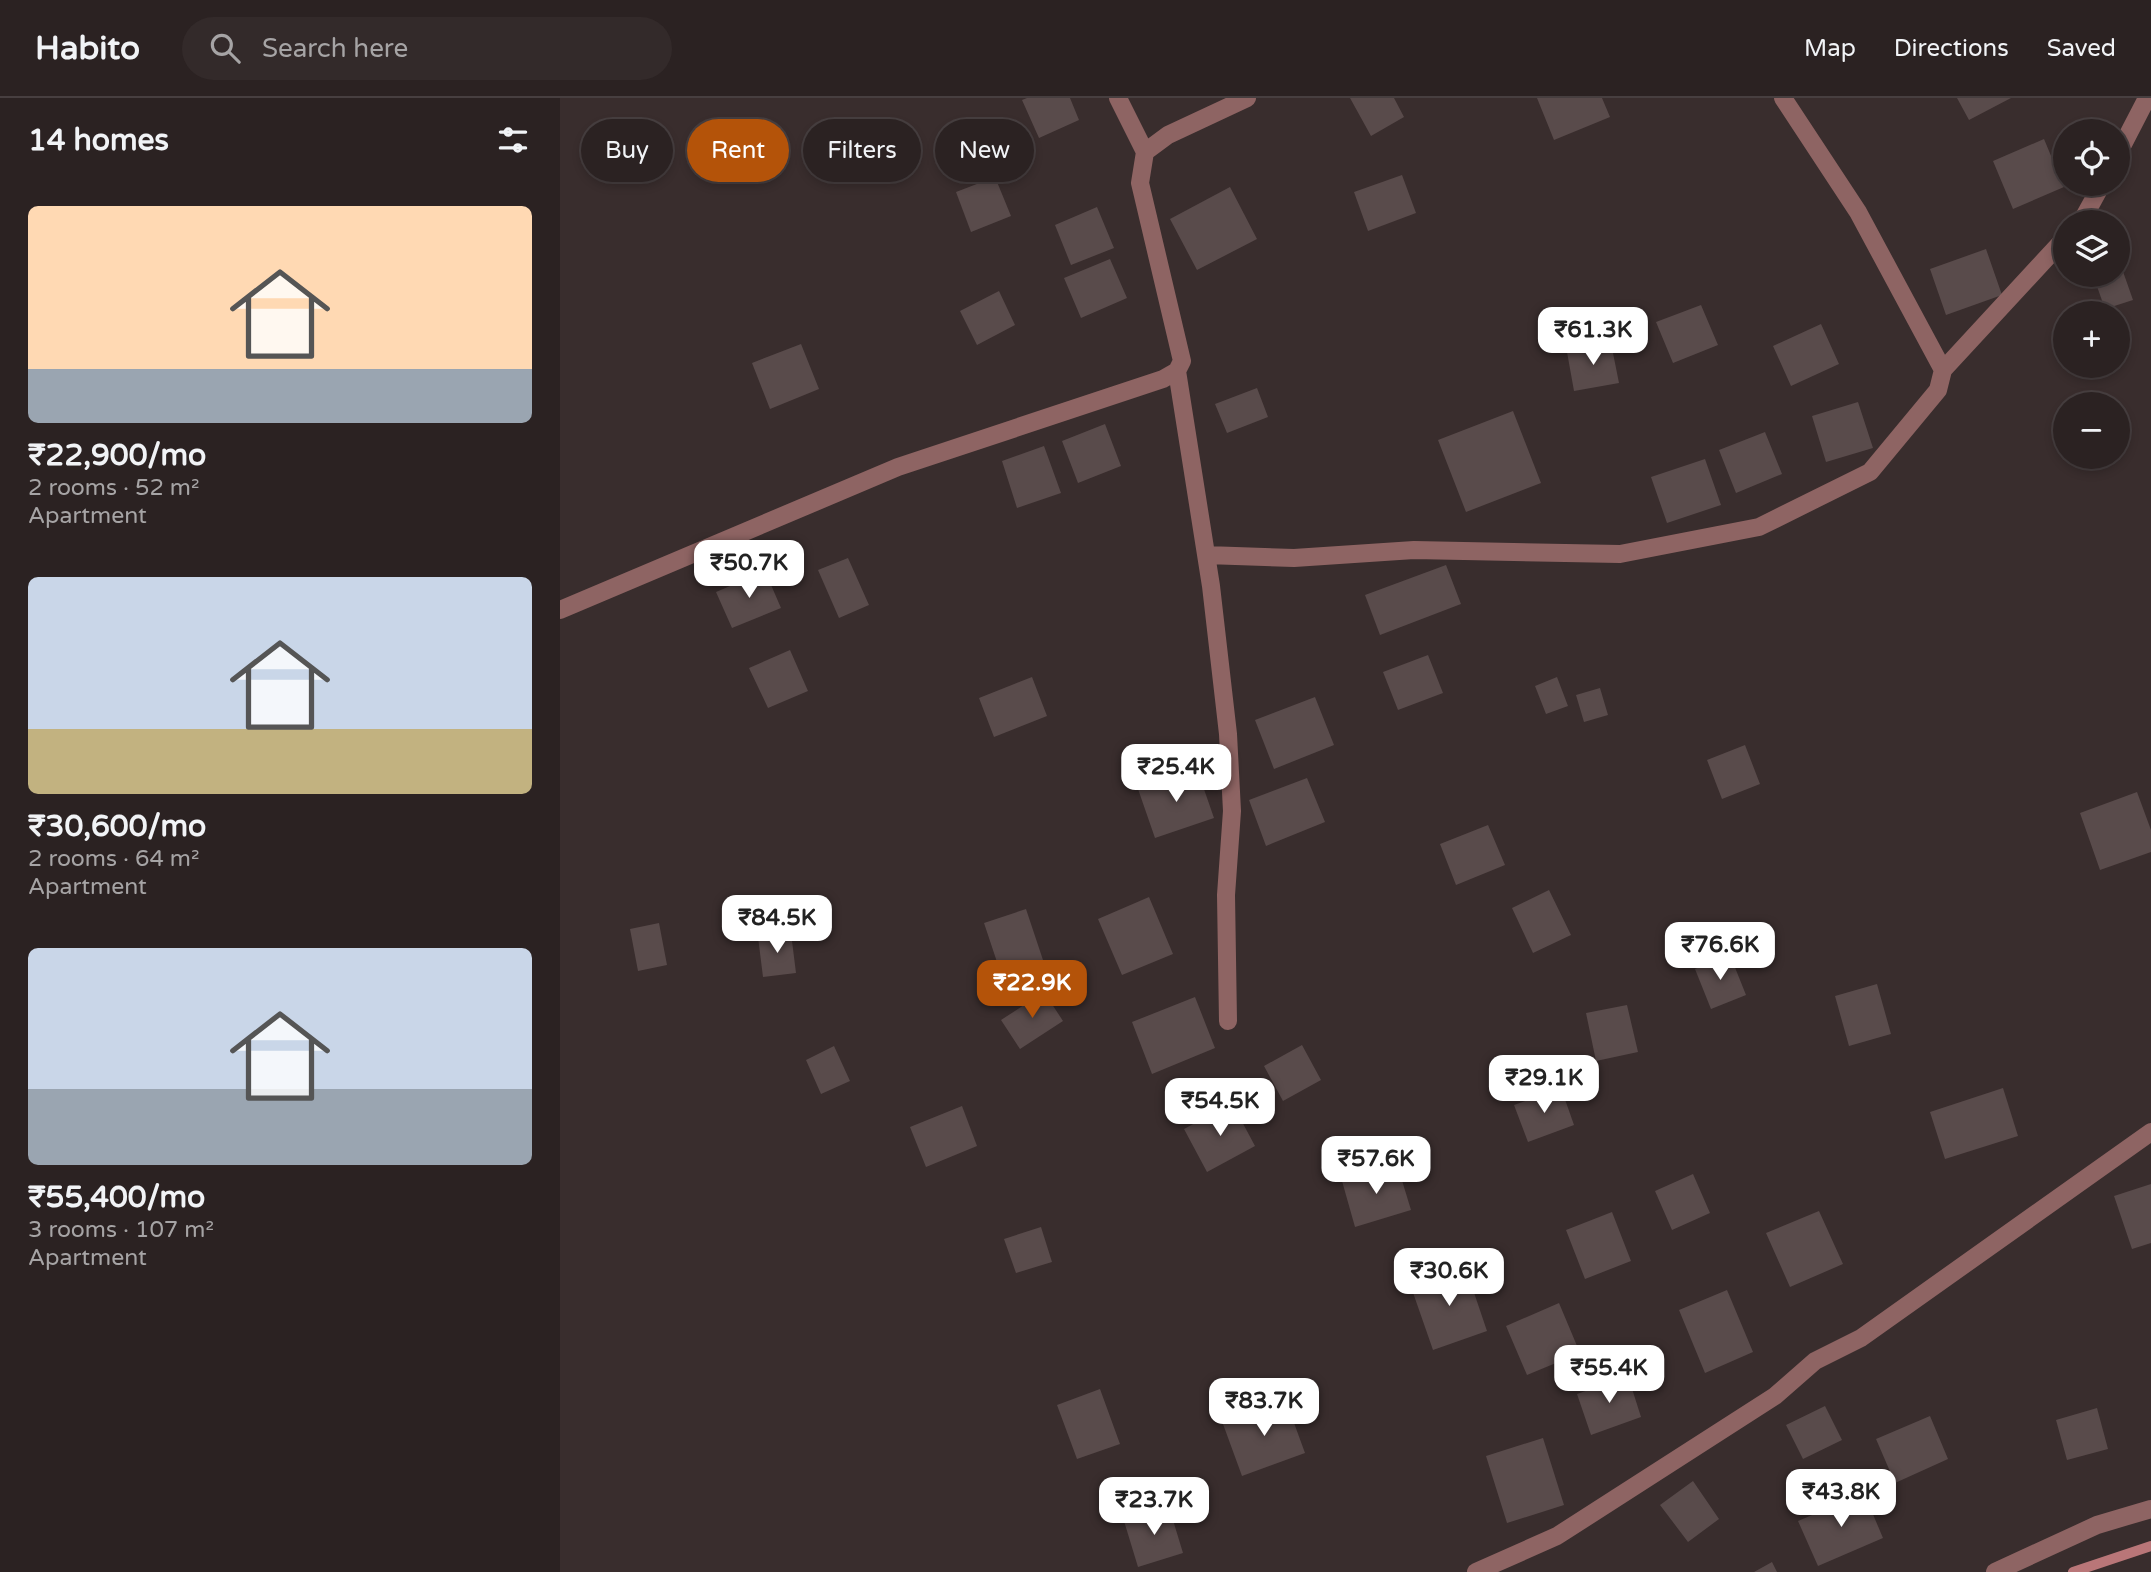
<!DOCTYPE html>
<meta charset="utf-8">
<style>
:root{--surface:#2b2222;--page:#332a2a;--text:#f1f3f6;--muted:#a6a4a5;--line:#473f40;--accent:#b45309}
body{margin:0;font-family:"Varela Round",sans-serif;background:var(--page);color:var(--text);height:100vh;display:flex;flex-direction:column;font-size:26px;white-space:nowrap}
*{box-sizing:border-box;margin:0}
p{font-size:23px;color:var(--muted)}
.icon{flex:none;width:38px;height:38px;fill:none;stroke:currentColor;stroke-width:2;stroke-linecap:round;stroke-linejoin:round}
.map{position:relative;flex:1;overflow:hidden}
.drawer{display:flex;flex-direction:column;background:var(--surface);width:560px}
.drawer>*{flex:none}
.guide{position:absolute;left:21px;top:21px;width:665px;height:63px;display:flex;gap:14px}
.buttons{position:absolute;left:1493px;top:21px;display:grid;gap:14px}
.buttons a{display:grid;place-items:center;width:77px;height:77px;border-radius:50%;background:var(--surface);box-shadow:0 4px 10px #0003,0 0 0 2px var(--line);font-size:35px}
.price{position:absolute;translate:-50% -60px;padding:0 16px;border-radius:14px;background:#fff;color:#222;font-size:23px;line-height:46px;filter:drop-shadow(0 2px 4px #0008)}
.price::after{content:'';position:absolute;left:50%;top:42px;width:21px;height:16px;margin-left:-10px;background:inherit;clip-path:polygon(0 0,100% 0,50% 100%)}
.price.on{background:var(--accent);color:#fff}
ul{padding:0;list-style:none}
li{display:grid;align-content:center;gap:14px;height:371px;padding:0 28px}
li span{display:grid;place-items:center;height:217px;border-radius:10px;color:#555}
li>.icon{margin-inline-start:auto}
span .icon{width:126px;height:126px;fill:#fffc;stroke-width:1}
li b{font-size:30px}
h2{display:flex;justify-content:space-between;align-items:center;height:84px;padding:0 28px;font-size:30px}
.chip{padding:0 24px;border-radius:32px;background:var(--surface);box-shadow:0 4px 10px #0003,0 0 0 2px var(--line);font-size:24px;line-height:63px}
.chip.on{background:var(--accent);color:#fff}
header{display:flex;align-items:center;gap:42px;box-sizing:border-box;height:98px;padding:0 35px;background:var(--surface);border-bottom:2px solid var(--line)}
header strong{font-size:33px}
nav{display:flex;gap:38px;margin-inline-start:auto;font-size:24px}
.search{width:490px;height:63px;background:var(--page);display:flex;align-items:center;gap:18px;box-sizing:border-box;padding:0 24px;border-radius:38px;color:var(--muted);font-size:26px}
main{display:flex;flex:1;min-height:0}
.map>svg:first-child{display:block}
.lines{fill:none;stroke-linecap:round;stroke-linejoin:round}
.stream{stroke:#b97678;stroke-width:10}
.building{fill:#594b4b}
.street{stroke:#8e6463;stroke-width:18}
</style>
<header>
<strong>Habito</strong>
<div class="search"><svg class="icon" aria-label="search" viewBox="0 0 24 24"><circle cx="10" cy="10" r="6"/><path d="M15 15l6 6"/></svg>Search here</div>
<nav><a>Map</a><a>Directions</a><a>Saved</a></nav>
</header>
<main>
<section class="drawer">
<h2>14 homes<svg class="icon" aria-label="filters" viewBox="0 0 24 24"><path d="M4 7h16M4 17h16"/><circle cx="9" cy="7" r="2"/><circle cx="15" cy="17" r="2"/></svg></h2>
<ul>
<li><span style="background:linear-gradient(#ffd9b3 75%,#9aa5b1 0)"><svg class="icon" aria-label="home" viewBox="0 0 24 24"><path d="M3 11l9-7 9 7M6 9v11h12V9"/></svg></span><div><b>₹22,900/mo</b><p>2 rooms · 52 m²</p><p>Apartment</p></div></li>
<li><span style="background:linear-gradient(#c9d6e8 70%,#c2b280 0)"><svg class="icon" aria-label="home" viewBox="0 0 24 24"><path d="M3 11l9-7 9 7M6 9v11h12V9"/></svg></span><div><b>₹30,600/mo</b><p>2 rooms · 64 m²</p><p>Apartment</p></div></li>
<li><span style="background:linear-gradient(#c9d6e8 65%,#9aa5b1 0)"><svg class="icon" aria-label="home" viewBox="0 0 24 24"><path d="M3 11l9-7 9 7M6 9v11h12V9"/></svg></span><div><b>₹55,400/mo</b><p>3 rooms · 107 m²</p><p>Apartment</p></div></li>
</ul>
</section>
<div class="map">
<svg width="1591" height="1474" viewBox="0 0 1591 1474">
<rect width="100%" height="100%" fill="#392d2d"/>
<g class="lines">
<path class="stream" d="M 1513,1474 L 1591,1448"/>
</g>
<path class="building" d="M 467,0 L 510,0 L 519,22 L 479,40 L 462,2 Z
M 790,0 L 834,0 L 844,19 L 811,38 Z
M 977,0 L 1042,0 L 1050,19 L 994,42 Z
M 1397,0 L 1451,0 L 1409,22 Z
M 1484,41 L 1504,89 L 1453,111 L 1433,63 Z
M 842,77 L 856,115 L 808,133 L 794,94 Z
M 435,79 L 451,118 L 411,134 L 396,94 Z
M 670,89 L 697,141 L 637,172 L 610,121 Z
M 537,109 L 554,150 L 511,167 L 495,127 Z
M 1426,151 L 1442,197 L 1386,217 L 1370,171 Z
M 550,161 L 567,200 L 521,220 L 504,180 Z
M 1560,165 L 1573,202 L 1545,211 L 1533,177 L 1558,177 L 1558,166 Z
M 439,193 L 455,227 L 417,247 L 400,213 Z
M 1141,207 L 1158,247 L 1113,265 L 1096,224 Z
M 1261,226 L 1279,266 L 1231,288 L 1213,248 Z
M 1051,245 L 1059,285 L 1014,293 L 1007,254 Z
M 241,246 L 259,291 L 210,311 L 192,265 Z
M 697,290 L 708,319 L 667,335 L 655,306 Z
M 1298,304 L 1313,350 L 1266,364 L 1252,318 Z
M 953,313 L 981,385 L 906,414 L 878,342 Z
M 545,326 L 561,368 L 518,385 L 502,343 Z
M 1205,334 L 1222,376 L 1176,395 L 1159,352 Z
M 484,348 L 501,395 L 457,410 L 442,363 Z
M 1145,361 L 1161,407 L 1107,425 L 1091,379 Z
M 288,460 L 309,507 L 279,520 L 258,472 Z
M 886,467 L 901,506 L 820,537 L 805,497 Z
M 205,473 L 221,510 L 172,530 L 156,494 Z
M 230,552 L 248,593 L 208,610 L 189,570 Z
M 868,557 L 883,595 L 838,612 L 823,574 Z
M 472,579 L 487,618 L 434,639 L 419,600 Z
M 997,579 L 1008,608 L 986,616 L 975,588 Z
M 1040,590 L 1048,617 L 1024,624 L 1016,597 Z
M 755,599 L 774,647 L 714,671 L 695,622 Z
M 1185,647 L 1200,686 L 1162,701 L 1147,662 Z
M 637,671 L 654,720 L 595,740 L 578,691 Z
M 747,680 L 765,724 L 706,748 L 689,702 Z
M 1577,694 L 1591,732 L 1591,754 L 1540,772 L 1520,715 Z
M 928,727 L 945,767 L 896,787 L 880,746 Z
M 989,792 L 1011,837 L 973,855 L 952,810 Z
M 589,799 L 613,856 L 562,877 L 538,821 Z
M 466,811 L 484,865 L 442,879 L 424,825 Z
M 99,825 L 107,867 L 78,873 L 70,831 Z
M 231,835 L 236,875 L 203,879 L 198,839 Z
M 1170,857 L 1186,897 L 1151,911 L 1135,871 Z
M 1317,886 L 1331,936 L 1289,948 L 1275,898 Z
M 484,894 L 503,923 L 460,951 L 441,922 Z
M 635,899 L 655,950 L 592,976 L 572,924 Z
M 1067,907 L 1078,954 L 1036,963 L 1026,915 Z
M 742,947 L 761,982 L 723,1003 L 704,968 Z
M 274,948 L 290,983 L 261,996 L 246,962 Z
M 1001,990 L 1014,1027 L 968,1044 L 954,1007 Z
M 1443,990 L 1458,1038 L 1385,1061 L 1370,1014 Z
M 672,1005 L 695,1048 L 647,1074 L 624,1031 Z
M 402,1008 L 417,1048 L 366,1069 L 350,1029 Z
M 837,1066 L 851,1112 L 795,1129 L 782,1083 Z
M 1133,1076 L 1150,1115 L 1112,1132 L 1095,1093 Z
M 1591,1086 L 1591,1145 L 1572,1151 L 1554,1098 Z
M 1259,1113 L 1283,1166 L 1230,1189 L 1206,1135 Z
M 1052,1114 L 1071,1163 L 1025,1181 L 1006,1132 Z
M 481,1129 L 492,1164 L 456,1175 L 444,1141 Z
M 905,1168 L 927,1233 L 873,1252 L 850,1186 Z
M 1167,1192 L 1193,1254 L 1145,1275 L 1119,1212 Z
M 999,1205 L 1020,1255 L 967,1277 L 946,1228 Z
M 1068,1278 L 1081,1319 L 1031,1337 L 1017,1296 Z
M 540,1291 L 560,1346 L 517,1361 L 497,1307 Z
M 726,1303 L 745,1355 L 682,1378 L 663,1326 Z
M 1265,1308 L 1282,1342 L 1243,1361 L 1226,1327 Z
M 1537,1310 L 1548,1351 L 1507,1362 L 1496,1322 Z
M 1370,1318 L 1388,1361 L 1335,1385 L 1316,1341 Z
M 983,1340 L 1004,1407 L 947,1425 L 926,1358 Z
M 1133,1383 L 1159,1421 L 1128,1444 L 1100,1407 Z
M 1304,1395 L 1323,1440 L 1258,1468 L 1238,1423 Z
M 609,1409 L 623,1455 L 578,1469 L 564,1423 Z
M 1212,1464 L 1217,1474 L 1194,1474 Z"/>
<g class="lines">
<path class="street" d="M 558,0 L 585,54
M 1223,0 L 1298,114 L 1383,272
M 1558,56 L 1587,0
M 1519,124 L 1525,117 L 1542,86
M 617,273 L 651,488 L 668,636 L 672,713 L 666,797 L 668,923
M 646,457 L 734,460 L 854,452 L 1060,456 L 1199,429 L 1310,374 L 1378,292 L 1383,272 L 1505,140
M 0,512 L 338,369 L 603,281 L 617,273 L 622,263 L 580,85 L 585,54 L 608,37 L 687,0
M 916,1474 L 997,1438 L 1215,1298 L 1255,1263 L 1301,1240 L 1591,1034
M 1435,1474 L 1537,1427 L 1591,1411"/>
</g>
</svg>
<div class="buttons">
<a><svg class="icon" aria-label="locate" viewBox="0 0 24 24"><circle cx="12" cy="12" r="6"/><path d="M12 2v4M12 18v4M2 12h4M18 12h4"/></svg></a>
<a><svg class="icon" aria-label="layers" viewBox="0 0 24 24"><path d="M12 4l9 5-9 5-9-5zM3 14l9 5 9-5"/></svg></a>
<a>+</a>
<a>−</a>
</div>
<b class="price" style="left:1033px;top:269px">₹61.3K</b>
<b class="price" style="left:189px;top:502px">₹50.7K</b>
<b class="price" style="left:616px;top:706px">₹25.4K</b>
<b class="price" style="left:217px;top:857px">₹84.5K</b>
<b class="price" style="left:1160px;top:884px">₹76.6K</b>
<b class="price on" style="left:472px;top:922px">₹22.9K</b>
<b class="price" style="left:984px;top:1017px">₹29.1K</b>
<b class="price" style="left:660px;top:1040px">₹54.5K</b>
<b class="price" style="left:816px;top:1098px">₹57.6K</b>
<b class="price" style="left:889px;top:1210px">₹30.6K</b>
<b class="price" style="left:1049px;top:1307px">₹55.4K</b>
<b class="price" style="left:704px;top:1340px">₹83.7K</b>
<b class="price" style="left:1281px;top:1431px">₹43.8K</b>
<b class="price" style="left:594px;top:1439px">₹23.7K</b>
<div class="guide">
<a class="chip">Buy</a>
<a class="chip on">Rent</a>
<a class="chip">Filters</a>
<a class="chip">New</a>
</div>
</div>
</main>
